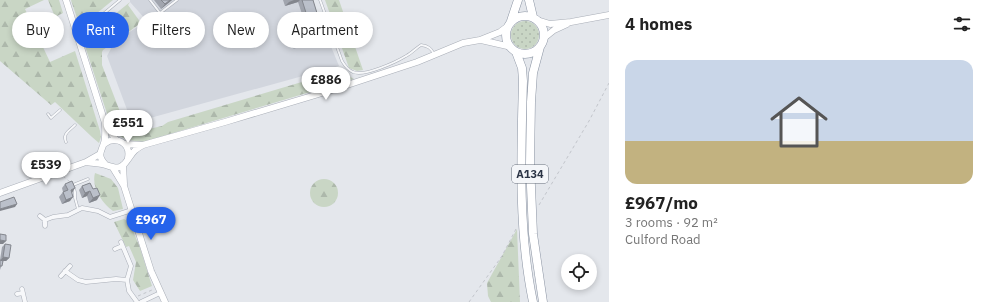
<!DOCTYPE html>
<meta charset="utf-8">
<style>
:root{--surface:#fff;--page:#f2f2f2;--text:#222;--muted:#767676;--accent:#2563eb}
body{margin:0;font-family:"IBM Plex Sans",sans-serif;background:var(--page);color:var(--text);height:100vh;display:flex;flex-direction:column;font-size:15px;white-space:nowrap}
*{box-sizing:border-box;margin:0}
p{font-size:13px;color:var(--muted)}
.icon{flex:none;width:22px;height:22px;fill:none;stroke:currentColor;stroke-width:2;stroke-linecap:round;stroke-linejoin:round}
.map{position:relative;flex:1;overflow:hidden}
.sheet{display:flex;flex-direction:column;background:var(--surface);width:380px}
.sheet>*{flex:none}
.banner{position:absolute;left:12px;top:12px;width:380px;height:36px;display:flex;gap:8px}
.tools{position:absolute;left:561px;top:254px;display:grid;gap:8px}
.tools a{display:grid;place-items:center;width:36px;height:36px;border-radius:50%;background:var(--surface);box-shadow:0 2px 6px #0003;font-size:20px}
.price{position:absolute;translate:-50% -34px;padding:0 9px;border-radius:14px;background:#fff;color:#222;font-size:13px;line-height:26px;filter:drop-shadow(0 1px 2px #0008)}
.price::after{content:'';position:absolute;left:50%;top:24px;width:12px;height:9px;margin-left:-6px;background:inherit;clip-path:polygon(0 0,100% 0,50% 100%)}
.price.selected{background:var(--accent);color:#fff}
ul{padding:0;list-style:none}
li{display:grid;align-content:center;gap:8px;height:212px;padding:0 16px}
li span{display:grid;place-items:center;height:124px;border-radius:12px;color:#555}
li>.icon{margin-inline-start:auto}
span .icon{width:72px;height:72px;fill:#fffc;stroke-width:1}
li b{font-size:17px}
h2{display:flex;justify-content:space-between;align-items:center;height:48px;padding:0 16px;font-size:17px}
.pill{padding:0 14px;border-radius:18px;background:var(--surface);box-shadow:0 2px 6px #0003;font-size:14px;line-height:36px}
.pill.selected{background:var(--accent);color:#fff}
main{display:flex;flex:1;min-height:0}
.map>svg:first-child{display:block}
.built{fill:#d2d6de}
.grass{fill:url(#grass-dots)}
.forest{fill:url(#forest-firs)}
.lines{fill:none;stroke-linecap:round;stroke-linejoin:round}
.lane-casing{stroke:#a9aeb7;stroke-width:3}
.street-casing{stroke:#a9aeb7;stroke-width:5}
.secondary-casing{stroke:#a9aeb7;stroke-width:7}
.highway-casing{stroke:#8b94a3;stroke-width:9}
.path{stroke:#c2c5cb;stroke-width:1;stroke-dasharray:3 3;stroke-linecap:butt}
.lane{stroke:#f7f8fa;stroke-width:2}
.street{stroke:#f7f8fa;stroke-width:4}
.secondary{stroke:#fff;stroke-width:6}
.highway{stroke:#fff;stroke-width:8}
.wall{fill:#a1a5ae}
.shaded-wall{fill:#83868d}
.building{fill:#bbc0ca;stroke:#83868d}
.labels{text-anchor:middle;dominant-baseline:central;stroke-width:4;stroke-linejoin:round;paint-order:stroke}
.shield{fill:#f4f6f9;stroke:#676e7b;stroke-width:1}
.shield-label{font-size:11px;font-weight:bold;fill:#2b3445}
</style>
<main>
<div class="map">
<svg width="609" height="302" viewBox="0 0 609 302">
<defs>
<pattern id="grass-dots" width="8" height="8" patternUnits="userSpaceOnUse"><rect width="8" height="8" fill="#c9d6c5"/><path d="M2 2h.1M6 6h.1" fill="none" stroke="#adb8ab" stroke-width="1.8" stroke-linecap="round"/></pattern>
<pattern id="forest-firs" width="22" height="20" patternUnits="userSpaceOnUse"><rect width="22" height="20" fill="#c9d6c5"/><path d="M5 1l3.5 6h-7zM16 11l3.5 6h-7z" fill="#adb8ab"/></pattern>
</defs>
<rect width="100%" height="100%" fill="#e4e7ec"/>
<path class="built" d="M 130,0 L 312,0 L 339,66 L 132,123 L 107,56 L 115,41 L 147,21 L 130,2 Z"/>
<path class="grass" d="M511 35a14 14 0 1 1 28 0a14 14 0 1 1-28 0Z"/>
<path class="forest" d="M 0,0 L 44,0 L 25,9 L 50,62 L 75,51 L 100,131 L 101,137 L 99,143 L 92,137 L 55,102 L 51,105 L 0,61 Z
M 48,0 L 59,0 L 63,13 L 55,17 Z
M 71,0 L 113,0 L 80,27 Z
M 325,0 L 339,0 L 363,70 L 357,71 L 349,68 Z
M 130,2 L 128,5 L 141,23 L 103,50 L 102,52 L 102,65 L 124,122 L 129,127 L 133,130 L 140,131 L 162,126 L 168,122 L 342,70 L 347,75 L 354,79 L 143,142 C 129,140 122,140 112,129 L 83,40 Z
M 95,173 L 111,179 L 118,188 L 123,209 L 113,211 C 102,203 91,187 95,173 Z
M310 193a14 14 0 1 1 28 0a14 14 0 1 1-28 0Z
M 124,219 L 129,222 L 139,245 L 152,286 L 140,291 L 133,280 L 136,262 L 129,246 L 126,247 L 114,222 Z
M 517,229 L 520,302 L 491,302 L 488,296 L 487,283 Z"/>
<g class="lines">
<g class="lane-casing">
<path id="lane" d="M 150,0 L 160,13 L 177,0
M 320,0 L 342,61 C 345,66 348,70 353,72 C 364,77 396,62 406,56 C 412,53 416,48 421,45 C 428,46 431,48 434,54
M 160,13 L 162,29
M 78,35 L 120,0
M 294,47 L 333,35
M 48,114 L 51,118 L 60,110
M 66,142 C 62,134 70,130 75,125
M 78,209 L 75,198 L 75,192 L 73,185 L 88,179"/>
</g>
<g class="street-casing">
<path id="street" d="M 40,216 L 45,220 L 45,226
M 45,220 L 53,217 L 68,215 L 82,208 L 98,211 L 110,217 L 132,210
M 121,242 L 131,266 L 127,280
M 115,249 L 122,246
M 65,271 L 78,280 L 86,282 L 116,279 L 127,280 L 129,291 L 137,302
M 61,276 L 70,266
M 22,289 L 25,302
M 17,294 L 23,293
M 141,302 L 160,293"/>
</g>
<g class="secondary-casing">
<path id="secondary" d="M 66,0 L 105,123 L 116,140
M 537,20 L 550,24 L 571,22 L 609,15
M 544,38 L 554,30 L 567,24
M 481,40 L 511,47
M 104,144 C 116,135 131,143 128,158
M 125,144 L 143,145
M 86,162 C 92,163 97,163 102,164 C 111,166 119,172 126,162 C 133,153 132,151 143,145 L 225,122 L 332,90 L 417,62 L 463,43 L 480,40 L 500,32 L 508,26
M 105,164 C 97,155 101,152 104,143 C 106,137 105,129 105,123
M 123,165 L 124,184
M 113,168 L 124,186 L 151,271 L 165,302
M 0,193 L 86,162 L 100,154"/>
</g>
<g class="highway-casing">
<path id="highway" d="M 529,0 L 533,17
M506 35a19 19 0 1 1 38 0a19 19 0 1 1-38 0Z
M 511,21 L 518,0
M 540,47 L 533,73 L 531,102 L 530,163 L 533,234 L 543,302
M 516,52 L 522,68 L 523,81 C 521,154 518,230 533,302"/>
</g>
<path class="path" d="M 63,176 L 70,182
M 539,205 L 589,121 L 609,83
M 138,296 L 152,290
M 469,302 L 502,256 L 517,227"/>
<use href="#lane" class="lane"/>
<use href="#street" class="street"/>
<use href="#secondary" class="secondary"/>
<use href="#highway" class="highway"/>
</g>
<path class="wall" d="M 154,0 L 172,0 L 161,9 Z
M 283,0 L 313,0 L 320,23 L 316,27 L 294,34 L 291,25 L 294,20 L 303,17 L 298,2 L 285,6 Z
M 90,183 L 97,200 L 89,203 L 87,196 L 82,198 L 79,190 L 82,186 Z
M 65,184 L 72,193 L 70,201 L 62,204 L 59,197 L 63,192 L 62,188 Z
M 5,244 L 9,258 L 6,261 L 3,261 L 0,270 L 0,260 L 2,247 Z"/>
<path class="shaded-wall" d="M 170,0 L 172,0 L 161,9 L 165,4 Z
M 294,0 L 300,0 L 298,2 L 285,6 L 289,2 Z
M 320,23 L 316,27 L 294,34 L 297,29 Z
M 75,188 L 72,193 L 71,190 Z
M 90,191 L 87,196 L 82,198 L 85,193 Z
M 100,195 L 97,200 L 89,203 L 93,198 Z
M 73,197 L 70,201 L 62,204 L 66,200 Z
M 17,204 L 15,207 L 0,211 L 0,209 Z
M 0,240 L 6,241 L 3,244 L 0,244 Z
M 3,257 L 9,258 L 6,261 L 0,261 Z"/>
<path class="building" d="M 161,0 L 170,0 L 165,4 Z
M 302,0 L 313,0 L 320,23 L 297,29 L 294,20 L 307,16 Z
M 72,181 L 75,188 L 71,190 L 73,197 L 66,200 L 63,192 L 68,190 L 65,184 Z
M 90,183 L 93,189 L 97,188 L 100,195 L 93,198 L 90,191 L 85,193 L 82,186 Z
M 14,197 L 17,204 L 0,209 L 0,202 Z
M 0,234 L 6,235 L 6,241 L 0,240 Z
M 5,244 L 11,245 L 9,258 L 3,257 Z
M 0,260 L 3,261 L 2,266 L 0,266 Z"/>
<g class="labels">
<rect class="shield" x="512" y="165" width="36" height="18" rx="3"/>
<g class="shield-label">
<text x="530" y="174">A134</text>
</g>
</g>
</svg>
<div class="tools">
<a><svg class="icon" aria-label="locate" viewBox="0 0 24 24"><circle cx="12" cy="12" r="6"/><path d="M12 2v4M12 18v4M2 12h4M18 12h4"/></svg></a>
</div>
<b class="price" style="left:326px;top:101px">£886</b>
<b class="price" style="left:128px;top:144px">£551</b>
<b class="price" style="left:46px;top:186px">£539</b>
<b class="price selected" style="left:151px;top:241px">£967</b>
<div class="banner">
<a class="pill">Buy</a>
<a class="pill selected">Rent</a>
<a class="pill">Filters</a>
<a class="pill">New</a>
<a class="pill">Apartment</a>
</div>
</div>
<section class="sheet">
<h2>4 homes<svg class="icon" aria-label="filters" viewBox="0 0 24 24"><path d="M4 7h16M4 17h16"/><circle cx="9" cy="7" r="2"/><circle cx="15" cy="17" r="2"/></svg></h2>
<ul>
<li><span style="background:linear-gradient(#c9d6e8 65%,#c2b280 0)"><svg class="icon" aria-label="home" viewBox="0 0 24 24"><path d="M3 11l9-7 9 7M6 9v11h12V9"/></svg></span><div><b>£967/mo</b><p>3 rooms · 92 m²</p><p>Culford Road</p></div></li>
</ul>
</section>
</main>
